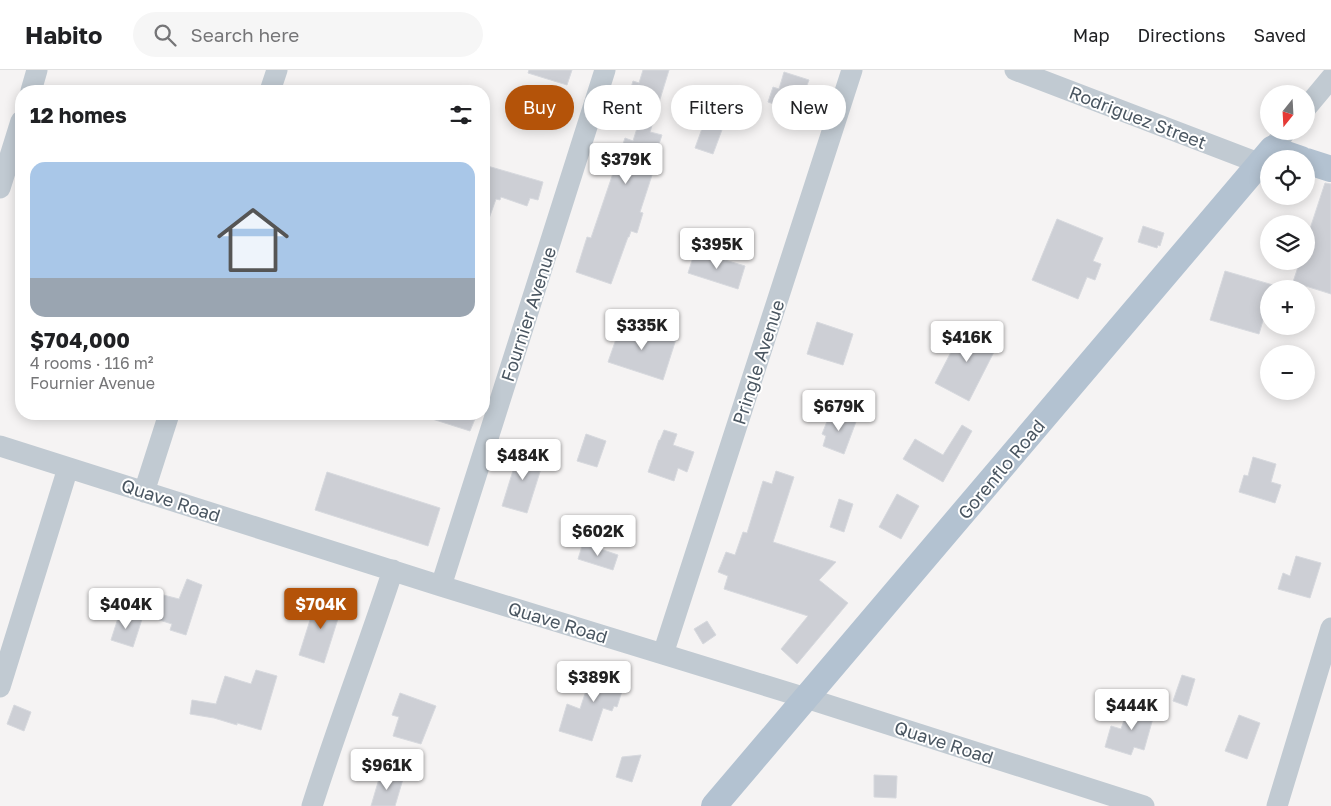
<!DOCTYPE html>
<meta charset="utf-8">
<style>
:root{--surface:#fff;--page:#f6f6f6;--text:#202124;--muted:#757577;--line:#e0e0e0;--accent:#b45309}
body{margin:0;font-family:"Golos Text",sans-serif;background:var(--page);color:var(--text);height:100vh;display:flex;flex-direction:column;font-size:19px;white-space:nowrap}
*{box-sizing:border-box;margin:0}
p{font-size:16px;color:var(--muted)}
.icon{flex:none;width:28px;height:28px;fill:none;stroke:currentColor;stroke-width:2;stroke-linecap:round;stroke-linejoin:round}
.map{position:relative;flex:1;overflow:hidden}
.side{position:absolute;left:15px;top:15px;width:475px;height:335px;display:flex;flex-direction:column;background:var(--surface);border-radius:20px;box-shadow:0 2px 12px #0003}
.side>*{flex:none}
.hud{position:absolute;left:505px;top:15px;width:475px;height:45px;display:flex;gap:10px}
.needle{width:32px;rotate:198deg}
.buttons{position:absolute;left:1260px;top:15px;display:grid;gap:10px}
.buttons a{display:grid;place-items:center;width:55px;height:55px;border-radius:50%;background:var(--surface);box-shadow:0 2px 12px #0003;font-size:25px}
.price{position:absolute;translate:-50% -42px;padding:0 11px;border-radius:5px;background:#fff;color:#222;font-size:16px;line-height:32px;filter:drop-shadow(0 1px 2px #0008)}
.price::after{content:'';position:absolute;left:50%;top:30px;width:15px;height:11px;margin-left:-8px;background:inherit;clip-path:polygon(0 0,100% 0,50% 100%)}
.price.current{background:var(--accent);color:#fff}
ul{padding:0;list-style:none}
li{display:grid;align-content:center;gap:10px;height:265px;padding:0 15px}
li+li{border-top:1px solid var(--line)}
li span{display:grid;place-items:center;height:155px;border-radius:15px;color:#555}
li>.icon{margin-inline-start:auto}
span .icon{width:90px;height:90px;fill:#fffc;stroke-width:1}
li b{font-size:21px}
h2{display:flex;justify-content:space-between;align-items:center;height:60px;padding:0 15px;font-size:21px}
.tag{padding:0 18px;border-radius:22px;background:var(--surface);box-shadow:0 2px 12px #0003;font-size:18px;line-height:45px}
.tag.current{background:var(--accent);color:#fff}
header{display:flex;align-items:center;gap:30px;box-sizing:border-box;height:70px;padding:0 25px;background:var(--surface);border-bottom:1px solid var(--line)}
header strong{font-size:24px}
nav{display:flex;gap:28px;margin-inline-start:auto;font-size:18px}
.search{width:350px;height:45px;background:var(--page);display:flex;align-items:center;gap:12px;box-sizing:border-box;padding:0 18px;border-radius:28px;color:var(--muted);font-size:19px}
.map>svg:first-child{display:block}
.building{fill:#cdcfd5;stroke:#d7d9de}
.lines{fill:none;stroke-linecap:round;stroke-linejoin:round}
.minor{stroke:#c1cad2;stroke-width:21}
.major{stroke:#b3c2d1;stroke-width:26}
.labels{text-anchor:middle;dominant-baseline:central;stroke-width:4;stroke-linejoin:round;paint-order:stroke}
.street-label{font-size:18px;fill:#4a5661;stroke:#fff}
</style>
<header>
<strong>Habito</strong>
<div class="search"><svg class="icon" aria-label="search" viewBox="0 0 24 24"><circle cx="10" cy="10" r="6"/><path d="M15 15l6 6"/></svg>Search here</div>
<nav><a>Map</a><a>Directions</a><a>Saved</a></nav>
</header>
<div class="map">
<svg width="1331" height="736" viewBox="0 0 1331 736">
<rect width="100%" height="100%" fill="#f5f3f3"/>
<path class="building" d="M 529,0 L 572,0 L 567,15 L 528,3 Z
M 643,0 L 669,0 L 650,62 L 662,65 L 650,101 L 653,102 L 640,142 L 643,143 L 637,163 L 631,161 L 629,167 L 628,167 L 611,214 L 576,202 L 587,167 L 591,168 L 625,68 L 633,71 L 643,39 L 626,34 L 633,11 L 639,13 Z
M 784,2 L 809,10 L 807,15 L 822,19 L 816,39 L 813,38 L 810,47 L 768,32 L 773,17 L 779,19 Z
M 708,42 L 726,49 L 713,84 L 695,78 Z
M 484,95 L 543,112 L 538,130 L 530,128 L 527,136 L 501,127 L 500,130 L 496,129 L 486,157 L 484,157 Z
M 1325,113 L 1331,114 L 1331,224 L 1293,212 L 1300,191 L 1306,191 L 1306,171 Z
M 1057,149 L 1103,168 L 1093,191 L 1101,194 L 1095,210 L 1087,207 L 1078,229 L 1032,210 Z
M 1143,156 L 1164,163 L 1160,176 L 1158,175 L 1157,178 L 1138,172 Z
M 695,181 L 745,196 L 738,219 L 688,203 Z
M 1225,201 L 1273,215 L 1272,219 L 1269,219 L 1269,230 L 1259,264 L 1210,250 Z
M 622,252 L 676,269 L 663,310 L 608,292 Z
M 817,252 L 853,264 L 843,295 L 807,284 Z
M 965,255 L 999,272 L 969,331 L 935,313 Z
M 836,341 L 857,349 L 844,384 L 823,376 L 826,366 L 822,364 L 828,349 L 833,351 Z
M 426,344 L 477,344 L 470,361 L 426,347 Z
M 962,355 L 972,361 L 943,412 L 903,389 L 915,369 L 943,385 Z
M 664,360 L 677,364 L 673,375 L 694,382 L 687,402 L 678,398 L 674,411 L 648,402 L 659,370 L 660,370 Z
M 586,364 L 606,371 L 597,397 L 577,391 Z
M 520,378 L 545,386 L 527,443 L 502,436 Z
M 1253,387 L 1276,394 L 1271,412 L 1281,415 L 1275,433 L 1239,422 L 1244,405 L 1248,406 Z
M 776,401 L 794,407 L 773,472 L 836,492 L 819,510 L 848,533 L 797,594 L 781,579 L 808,546 L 724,519 L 728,506 L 718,502 L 726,482 L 735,485 L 743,462 L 747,463 L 763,411 L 772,414 Z
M 327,402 L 440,438 L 428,476 L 315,440 Z
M 897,424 L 919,436 L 901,469 L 879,457 Z
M 839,429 L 853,434 L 844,462 L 830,457 Z
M 583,473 L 618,485 L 613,500 L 578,489 Z
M 1296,486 L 1321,493 L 1310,528 L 1278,519 L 1283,503 L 1290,506 Z
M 187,509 L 202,515 L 186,565 L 170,560 L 172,554 L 137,543 L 144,520 L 179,529 Z
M 317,528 L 342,536 L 324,593 L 299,585 Z
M 120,542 L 142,549 L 133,577 L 111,570 Z
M 707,551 L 716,565 L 703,574 L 694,559 Z
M 595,593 L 616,599 L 614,604 L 626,608 L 617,637 L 614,636 L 612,641 L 603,638 L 592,671 L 559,661 L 567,634 L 580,639 Z
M 256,600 L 277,606 L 261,660 L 237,653 L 237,655 L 214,648 L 190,644 L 192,630 L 216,634 L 225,606 L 251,614 Z
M 1182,605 L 1195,609 L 1187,636 L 1173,631 Z
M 400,623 L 436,636 L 421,674 L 393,666 L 399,647 L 392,645 Z
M 1130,633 L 1155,641 L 1144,680 L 1134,677 L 1131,685 L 1105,677 L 1111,656 L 1121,659 Z
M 14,635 L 31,642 L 24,661 L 7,654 Z
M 1239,645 L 1260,653 L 1247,689 L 1225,681 Z
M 641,685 L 632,712 L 616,707 L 622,687 Z
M 381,702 L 403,709 L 395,736 L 371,736 Z
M 874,705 L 897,706 L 896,728 L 874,727 Z"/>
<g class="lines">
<path class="minor" d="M 1015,0 L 1261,94
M 31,21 L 37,0
M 270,21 L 277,0
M 1306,38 L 1331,8
M 1272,79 L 1286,61
M 0,118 L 21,51
M 0,376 L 441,516 L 806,628 L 1144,736
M 144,422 L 169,344
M 441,516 L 605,0
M 663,584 L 852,0
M 0,617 L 68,398
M 312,736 C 337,657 367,579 393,500
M 1277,736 L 1331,558"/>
<path class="major" d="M 1306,91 L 1331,99
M 714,736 L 1272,79 L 1301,89"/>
</g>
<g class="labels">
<g class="street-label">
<text transform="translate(1138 47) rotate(21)">Rodriguez Street</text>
<text transform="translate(528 244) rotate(-72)">Fournier Avenue</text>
<text transform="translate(758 292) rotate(-72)">Pringle Avenue</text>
<text transform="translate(1001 399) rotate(-50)">Gorenflo Road</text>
<text transform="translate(171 430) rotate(18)">Quave Road</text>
<text transform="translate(558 552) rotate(17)">Quave Road</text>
<text transform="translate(944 672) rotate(18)">Quave Road</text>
</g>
</g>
</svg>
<div class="buttons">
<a><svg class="needle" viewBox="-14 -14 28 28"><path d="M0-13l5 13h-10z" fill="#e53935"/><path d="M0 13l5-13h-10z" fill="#757577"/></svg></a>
<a><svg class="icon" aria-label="locate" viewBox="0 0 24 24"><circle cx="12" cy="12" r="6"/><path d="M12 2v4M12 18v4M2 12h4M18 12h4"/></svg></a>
<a><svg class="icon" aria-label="layers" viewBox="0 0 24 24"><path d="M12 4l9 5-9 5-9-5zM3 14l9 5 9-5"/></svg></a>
<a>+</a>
<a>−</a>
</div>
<b class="price" style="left:626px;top:115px">$379K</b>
<b class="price" style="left:717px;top:200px">$395K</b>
<b class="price" style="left:642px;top:281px">$335K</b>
<b class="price" style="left:967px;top:293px">$416K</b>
<b class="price" style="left:839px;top:362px">$679K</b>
<b class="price" style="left:523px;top:411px">$484K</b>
<b class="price" style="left:598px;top:487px">$602K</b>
<b class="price" style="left:126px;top:560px">$404K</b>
<b class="price current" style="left:321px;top:560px">$704K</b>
<b class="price" style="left:594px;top:633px">$389K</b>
<b class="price" style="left:1132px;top:661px">$444K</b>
<b class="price" style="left:387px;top:721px">$961K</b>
<div class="hud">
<a class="tag current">Buy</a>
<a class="tag">Rent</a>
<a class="tag">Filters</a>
<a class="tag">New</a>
</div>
<section class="side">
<h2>12 homes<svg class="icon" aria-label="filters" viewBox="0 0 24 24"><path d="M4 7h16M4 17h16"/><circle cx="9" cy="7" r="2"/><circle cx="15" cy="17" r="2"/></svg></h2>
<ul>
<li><span style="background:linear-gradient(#a9c7e8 75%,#9aa5b1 0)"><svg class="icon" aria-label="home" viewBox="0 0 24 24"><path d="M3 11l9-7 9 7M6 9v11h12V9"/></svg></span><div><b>$704,000</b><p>4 rooms · 116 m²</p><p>Fournier Avenue</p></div></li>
</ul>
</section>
</div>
